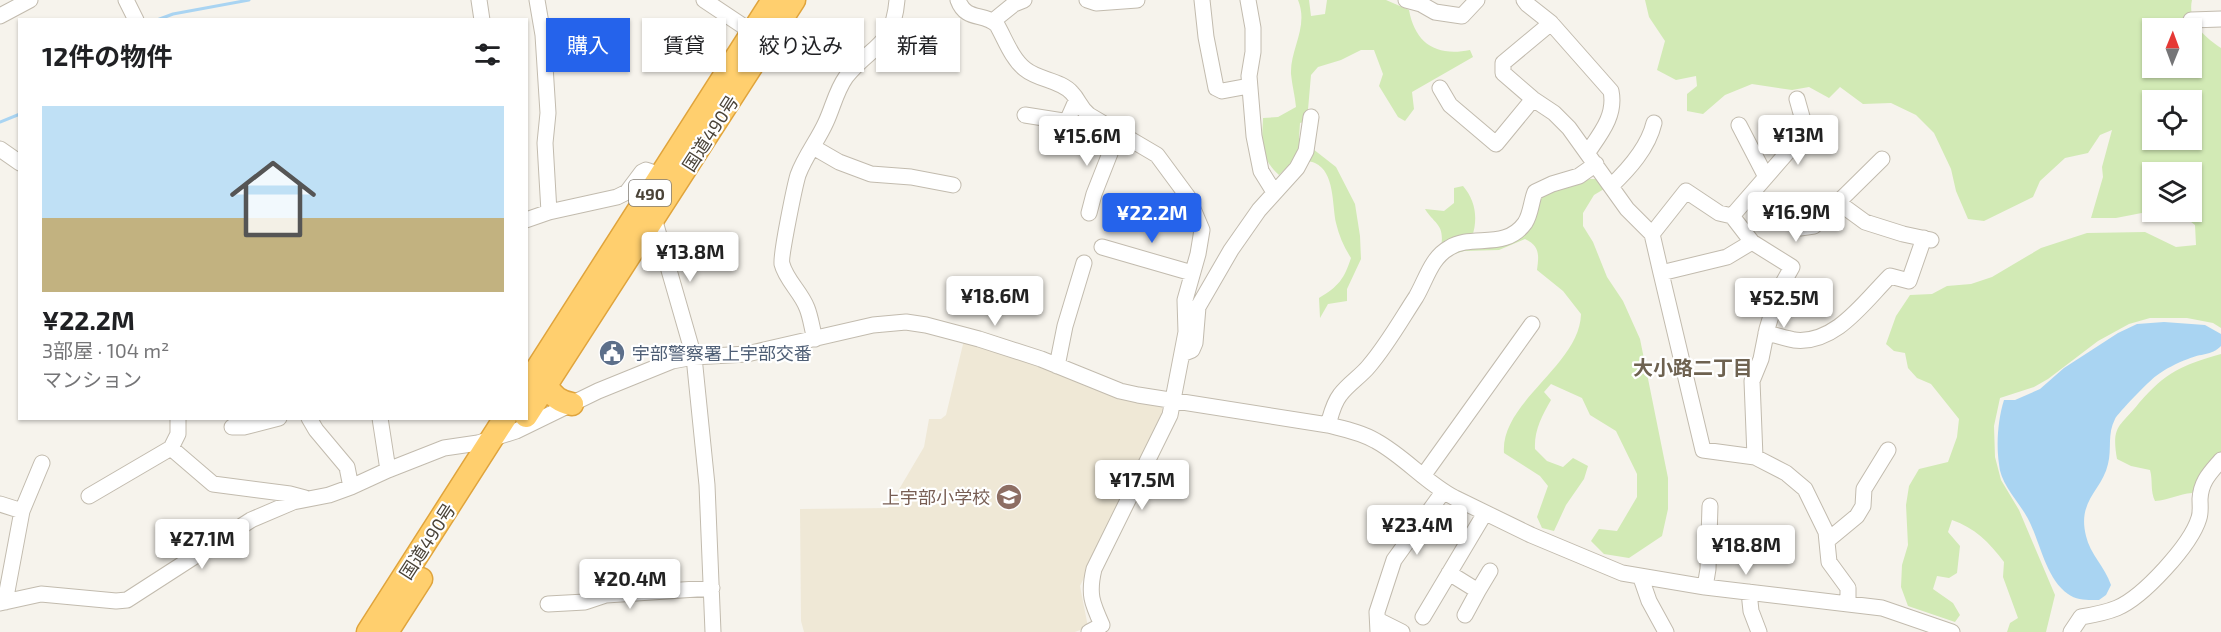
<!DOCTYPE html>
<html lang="ja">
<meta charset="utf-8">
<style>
:root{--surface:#fff;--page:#f2f2f2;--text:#202124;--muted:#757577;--accent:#2563eb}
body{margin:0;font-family:"Exo 2","Noto Sans JP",sans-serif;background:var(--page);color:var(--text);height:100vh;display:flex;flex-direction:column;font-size:22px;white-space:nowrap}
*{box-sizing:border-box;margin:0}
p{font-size:20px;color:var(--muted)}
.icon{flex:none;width:33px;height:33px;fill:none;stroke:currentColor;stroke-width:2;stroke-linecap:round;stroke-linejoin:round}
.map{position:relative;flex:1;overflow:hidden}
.panel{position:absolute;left:18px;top:18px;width:510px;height:402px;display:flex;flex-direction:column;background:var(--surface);border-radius:0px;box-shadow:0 2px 4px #0004}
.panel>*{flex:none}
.guide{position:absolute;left:546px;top:18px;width:570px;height:54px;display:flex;gap:12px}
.needle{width:39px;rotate:1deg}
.fabs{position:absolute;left:2142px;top:18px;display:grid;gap:12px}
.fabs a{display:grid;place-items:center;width:60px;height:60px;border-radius:0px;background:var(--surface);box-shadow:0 2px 4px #0004;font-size:30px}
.price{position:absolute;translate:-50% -51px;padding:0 14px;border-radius:6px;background:#fff;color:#222;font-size:20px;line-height:39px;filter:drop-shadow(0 2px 3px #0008)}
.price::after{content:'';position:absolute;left:50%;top:36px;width:18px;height:14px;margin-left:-9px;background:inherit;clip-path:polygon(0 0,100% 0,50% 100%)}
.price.selected{background:var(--accent);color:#fff}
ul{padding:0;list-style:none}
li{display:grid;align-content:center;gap:12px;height:318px;padding:0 24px}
li span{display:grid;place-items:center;height:186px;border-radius:0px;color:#555}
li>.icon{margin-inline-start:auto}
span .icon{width:108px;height:108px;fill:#fffc;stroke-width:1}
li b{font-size:26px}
h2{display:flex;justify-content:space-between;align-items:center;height:72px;padding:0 24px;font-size:26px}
.chip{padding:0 21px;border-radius:0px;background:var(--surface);box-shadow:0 2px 4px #0004;font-size:21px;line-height:54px}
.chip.selected{background:var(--accent);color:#fff}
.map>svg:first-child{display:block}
.education{fill:#efe8d6}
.green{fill:#d2eab5;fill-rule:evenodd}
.water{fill:#a9d4f2}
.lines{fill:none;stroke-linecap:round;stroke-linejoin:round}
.stream{stroke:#a9d4f2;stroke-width:3}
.minor-casing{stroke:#c2bbae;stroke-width:17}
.highway-casing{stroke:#e0a43c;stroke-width:25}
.minor{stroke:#fff;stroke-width:15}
.highway{stroke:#ffcf6e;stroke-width:22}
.labels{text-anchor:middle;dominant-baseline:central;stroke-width:4.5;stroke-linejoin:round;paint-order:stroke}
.shield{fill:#fff;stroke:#817c74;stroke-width:1.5}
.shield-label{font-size:16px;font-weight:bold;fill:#4b4439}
.street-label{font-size:18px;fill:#4b4439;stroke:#fff}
.service-label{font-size:18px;fill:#4e5e75;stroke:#fff;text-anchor:start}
.education-label{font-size:18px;fill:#785e54;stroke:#fff;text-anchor:end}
.neighbourhood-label{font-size:20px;font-weight:bold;fill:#6e6250;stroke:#fff}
</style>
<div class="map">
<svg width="2221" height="632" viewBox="0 0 2221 632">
<rect width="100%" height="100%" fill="#f6f3ec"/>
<path class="education" d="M 964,340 L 1161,405 L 1164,412 L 1080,586 L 1088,627 L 1075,632 L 804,632 L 801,621 L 800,509 L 888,508 L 924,447 L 929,419 L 941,419 L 946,415 Z"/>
<path class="green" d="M 1298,0 L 1309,0 L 1311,16 L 1325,14 L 1327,0 L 1386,0 L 1409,10 C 1415,43 1436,57 1470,50 L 1473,57 L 1412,92 L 1414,109 L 1405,121 L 1398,117 L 1379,86 L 1383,74 L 1374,50 L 1361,50 L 1341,60 L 1318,67 L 1311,75 L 1307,121 L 1300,123 L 1299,138 L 1336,167 L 1355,204 L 1360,236 L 1361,259 L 1347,289 L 1347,301 L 1328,304 L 1320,318 L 1319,298 C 1339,286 1344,279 1351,258 C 1344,247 1339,236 1336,223 C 1332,205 1335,172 1315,163 C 1309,160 1298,162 1291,163 L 1279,175 C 1259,156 1262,144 1263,118 L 1278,117 L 1296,107 C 1295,96 1292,85 1291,74 C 1290,49 1309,27 1298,0 Z
M 1645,0 L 2192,0 C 2187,22 2205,37 2221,48 L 2221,328 L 2213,323 L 2187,318 L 2150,318 L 2129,324 L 2098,341 L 2048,379 L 2034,387 L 2000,398 L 1994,426 L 1995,457 L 2001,480 L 2019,510 L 2055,595 L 2046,632 L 2007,632 L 2010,623 L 2018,618 L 2003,577 L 2004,562 C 1989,542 1975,528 1952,520 L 1948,532 L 1960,546 L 1957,573 L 1949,578 L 1937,576 L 1933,589 L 1953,603 L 1960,615 L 1955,622 L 1908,606 L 1901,587 L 1902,565 L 1908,545 L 1906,505 L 1909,486 L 1919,469 L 1948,462 L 1957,437 L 1959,419 L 1931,384 L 1917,378 L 1908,368 L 1905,353 L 1894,351 L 1886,344 L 1896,316 L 1910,295 L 1932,294 L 1947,286 L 1971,284 L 1992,277 L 2041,248 L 2087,233 L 2145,232 L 2176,247 L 2196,245 L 2195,225 L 2182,215 L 2157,212 L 2192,212 L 2192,172 L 2152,172 L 2152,211 L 2116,218 L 2091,218 L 2103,177 L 2102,167 L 2112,130 L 2100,135 L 2088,153 L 2065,158 L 2040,181 L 2033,197 L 1984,221 L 1968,219 L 1956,191 L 1951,169 L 1934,133 L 1916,115 L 1891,103 L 1863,104 L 1840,87 L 1829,98 L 1809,87 L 1792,90 L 1752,84 L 1725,95 L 1703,114 L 1687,111 L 1687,94 L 1697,86 L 1696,76 L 1676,80 L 1657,70 L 1665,41 L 1649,17 ZM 2152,28 L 2192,28 L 2192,68 L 2152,68 ZM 2152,100 L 2192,100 L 2192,140 L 2152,140 Z
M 1590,179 L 1597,179 L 1604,189 L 1594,195 L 1583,213 L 1583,226 L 1593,242 L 1607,277 L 1623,301 L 1640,339 L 1668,478 L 1668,509 L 1662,536 L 1629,558 L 1604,554 L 1591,541 L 1599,529 L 1617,531 L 1637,497 L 1637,474 L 1616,431 L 1590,415 L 1582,398 L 1551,384 L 1544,392 L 1551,400 C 1542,416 1534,430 1535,449 L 1547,461 L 1563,467 L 1573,458 L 1588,466 L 1584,479 L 1566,505 L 1554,531 L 1542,528 L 1537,517 L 1548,486 L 1540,476 L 1504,453 C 1500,402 1580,365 1581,314 L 1563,291 L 1537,270 C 1539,255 1540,246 1525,239 L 1499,250 L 1464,251 L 1448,256 L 1441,247 C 1445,224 1435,225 1425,209 L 1444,211 L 1454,203 L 1454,188 L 1463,186 C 1476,201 1478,219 1472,237 L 1511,241 L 1538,201 L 1548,193 Z
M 2221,354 L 2221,454 L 2199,479 L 2192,493 C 2179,494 2169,500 2155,501 C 2150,491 2153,480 2150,470 L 2131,466 L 2117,459 C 2111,425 2120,427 2139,403 C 2166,372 2182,365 2221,354 Z"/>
<path class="water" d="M 2164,322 L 2205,325 L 2221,334 L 2221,346 C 2211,356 2201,353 2188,359 C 2177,363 2165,369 2156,376 C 2150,380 2118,413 2115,419 C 2107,434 2112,449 2108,464 C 2102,491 2077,500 2086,536 C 2090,554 2105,567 2111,585 L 2106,595 L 2099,600 C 2089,600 2077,601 2068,594 C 2045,578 2040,540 2027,517 C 2018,501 2000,483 1999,464 C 1996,444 1998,419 2004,400 L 2015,400 L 2040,389 L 2064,368 L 2118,333 L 2137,324 Z"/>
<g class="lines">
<path class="stream" d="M 157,20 L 173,14 L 249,0
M 0,122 L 20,114"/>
<g class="minor-casing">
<path id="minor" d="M 126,0 L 136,20
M 479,0 L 482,20
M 537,0 L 543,35 L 548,113 L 545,143 L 549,212
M 704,0 L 758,36
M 958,0 C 966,22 984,12 997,25 C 1005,39 1012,59 1025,69 C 1038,80 1061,80 1072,93 C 1079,100 1079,107 1089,115 L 1157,155 L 1188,197 L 1202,230 L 1198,254 L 1185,300 L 1186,332 L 1170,415 L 1094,569 C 1088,594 1092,603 1102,625 L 1089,632
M 1087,0 L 1096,3 L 1137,0
M 1202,0 L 1206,37 L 1216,88 L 1222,91 L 1249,86
M 1248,0 L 1253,28 L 1253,52 L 1249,76 L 1254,136 L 1261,171 L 1274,192
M 1406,0 L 1421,4 L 1435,12 L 1462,16 L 1477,0
M 1524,0 L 1527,4 L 1551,23 L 1611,91 C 1616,115 1601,133 1588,152
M 0,16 L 30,0
M 2191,20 L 2221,19
M 993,21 L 1014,4 L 1024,0
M 1551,23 L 1503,63 L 1503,73 L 1533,99 L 1554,113 L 1569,128 L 1627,209 L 1652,234 L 1661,273
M 1440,88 L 1450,105 L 1496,144 L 1533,99
M 1025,115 L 1063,121 L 1068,119 L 1076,101
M 1739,125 L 1766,177
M 813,147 L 839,162 L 871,174 L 911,177 L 953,185
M 0,149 L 20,163
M 1611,186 C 1629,169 1648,148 1654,123
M 1752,194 L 1800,228 L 1814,226 L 1882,159
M 1839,203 L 1865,222 L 1903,234 L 1931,240
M 1089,213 L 1094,194 L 1118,133
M 1732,216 L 1806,131 L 1797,99
M 654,218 L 694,357 L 707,485 L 713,632
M 526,220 L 549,212 L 617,197 L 627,192 L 642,172 L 646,170 L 670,178
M 1652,234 L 1686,191 L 1719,213 L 1732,216 L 1752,242 L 1792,267 L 1779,290 L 1767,329 L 1761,359 L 1752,381 L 1755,457
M 1752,242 L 1727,257 L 1661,273 L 1703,450 L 1755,457 L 1786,473 L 1805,489 L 1826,532 L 1829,562 L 1848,588 L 1848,604
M 1102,247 L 1192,273
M 1766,333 C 1775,335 1785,338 1794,340 C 1835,345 1864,302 1890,276 L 1909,281 L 1924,238
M 815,339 C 812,329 811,318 807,308 C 801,292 786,280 782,264 C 780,257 795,185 798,175 C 805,156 818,140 826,122 C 833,107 836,91 846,77 C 871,45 893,48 897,0
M 1182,354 L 1192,350 L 1195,343 L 1198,307 L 1231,250 L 1259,210 L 1297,168 L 1306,151 L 1311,117
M 1057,366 L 1065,326 L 1084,263
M 309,418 L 316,430 L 347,467 L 351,487
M 380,418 L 388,470
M 1328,425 C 1331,415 1333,404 1340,395 C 1348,384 1361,376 1369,366 C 1387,345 1401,320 1416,297 C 1426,280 1431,258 1449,248 C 1472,233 1505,251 1525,223 C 1531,214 1531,202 1535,192 L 1552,184 L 1579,176 L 1596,164
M 232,427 L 244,427 L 279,418
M 171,448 L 213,484 L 290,494 L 305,498
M 1423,476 L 1532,324
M 89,496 L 171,448 L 178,434 L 178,418
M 0,504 L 22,511
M 1828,540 L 1857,516 L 1863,506 L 1864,489 L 1888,450
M 1449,573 L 1478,591 L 1465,615
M 1641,578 L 1649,601 L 1666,632
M 1705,587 L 1708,569 L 1710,506
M 1478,591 L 1490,571
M 1749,592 L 1751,611 L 1759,632
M 5,602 L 22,511 L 42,463
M 0,603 L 41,594 L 116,601 L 127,600 L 251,520 L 293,502 L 329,495 L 351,487 L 388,470 L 444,448 L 478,443 L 516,431 L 598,391 L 672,361 L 694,357 L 747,354 L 873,325 L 906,322 L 926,325 L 979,339 L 1041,359 L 1120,391 L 1138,395 L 1328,425 C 1344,429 1361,432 1376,441 C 1405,457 1426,483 1455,498 L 1531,535 L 1622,573 L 1705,587 L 1882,608 L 1952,632
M 548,604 L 585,602 L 606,595 L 712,588
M 1423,617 L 1485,513
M 1378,620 L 1402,632
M 1378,632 L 1377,612 L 1394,560 L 1443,492
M 2071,632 L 2081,617 C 2093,615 2105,613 2117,608 C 2143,597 2191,545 2199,518 C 2201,512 2200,505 2200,499 C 2201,481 2210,473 2221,460"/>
</g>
<g class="highway-casing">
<path id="highway" d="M 526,386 L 773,0
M 547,386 C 553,397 560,402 572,404
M 526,416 L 794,0
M 368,632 L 505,418
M 387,632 L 421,579"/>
</g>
<use href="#minor" class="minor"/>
<use href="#highway" class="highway"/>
</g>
<defs>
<g id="civic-disc" transform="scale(1.35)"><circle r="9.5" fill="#5c6f8a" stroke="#fff"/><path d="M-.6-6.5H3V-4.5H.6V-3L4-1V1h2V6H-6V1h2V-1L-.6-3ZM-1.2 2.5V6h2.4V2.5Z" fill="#fff"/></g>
<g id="school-disc" transform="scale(1.35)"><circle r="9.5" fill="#8d6e63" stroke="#fff"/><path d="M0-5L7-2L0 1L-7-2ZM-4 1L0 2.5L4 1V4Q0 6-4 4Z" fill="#fff"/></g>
</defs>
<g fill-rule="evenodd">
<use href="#civic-disc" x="612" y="353"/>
<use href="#school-disc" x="1009" y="497"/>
</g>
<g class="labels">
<rect class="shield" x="629" y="180" width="42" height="26" rx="4.5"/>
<g class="shield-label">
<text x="650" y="193">490</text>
</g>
<g class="street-label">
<text transform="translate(710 133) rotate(-57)">国道490号</text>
<text transform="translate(427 541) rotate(-57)">国道490号</text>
</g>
<g class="service-label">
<text x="632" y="353">宇部警察署上宇部交番</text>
</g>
<g class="education-label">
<text x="990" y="497">上宇部小学校</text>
</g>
<g class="neighbourhood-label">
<text x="1693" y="367">大小路二丁目</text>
</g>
</g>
</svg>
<div class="fabs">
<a><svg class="needle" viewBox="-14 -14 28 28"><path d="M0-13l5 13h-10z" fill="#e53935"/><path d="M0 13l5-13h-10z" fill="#757577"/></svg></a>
<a><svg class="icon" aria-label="locate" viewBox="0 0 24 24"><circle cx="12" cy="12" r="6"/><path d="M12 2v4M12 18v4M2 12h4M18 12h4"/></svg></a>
<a><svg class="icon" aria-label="layers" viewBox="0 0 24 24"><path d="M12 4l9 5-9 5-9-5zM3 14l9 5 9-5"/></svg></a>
</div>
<b class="price" style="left:1798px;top:166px">¥13M</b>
<b class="price" style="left:1087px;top:167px">¥15.6M</b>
<b class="price" style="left:1796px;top:243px">¥16.9M</b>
<b class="price selected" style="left:1152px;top:244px">¥22.2M</b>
<b class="price" style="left:690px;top:283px">¥13.8M</b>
<b class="price" style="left:995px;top:327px">¥18.6M</b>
<b class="price" style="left:1784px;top:329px">¥52.5M</b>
<b class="price" style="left:1142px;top:511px">¥17.5M</b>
<b class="price" style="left:1417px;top:556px">¥23.4M</b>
<b class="price" style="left:202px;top:570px">¥27.1M</b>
<b class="price" style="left:1746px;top:576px">¥18.8M</b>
<b class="price" style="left:630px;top:610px">¥20.4M</b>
<div class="guide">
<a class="chip selected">購入</a>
<a class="chip">賃貸</a>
<a class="chip">絞り込み</a>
<a class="chip">新着</a>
</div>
<section class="panel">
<h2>12件の物件<svg class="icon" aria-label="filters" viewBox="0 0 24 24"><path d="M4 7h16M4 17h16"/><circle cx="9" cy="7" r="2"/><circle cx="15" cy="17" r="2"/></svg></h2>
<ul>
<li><span style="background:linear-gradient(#bfe0f5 60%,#c2b280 0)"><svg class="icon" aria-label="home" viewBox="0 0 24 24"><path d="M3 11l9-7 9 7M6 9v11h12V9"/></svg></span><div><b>¥22.2M</b><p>3部屋 · 104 m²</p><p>マンション</p></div></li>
</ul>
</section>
</div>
